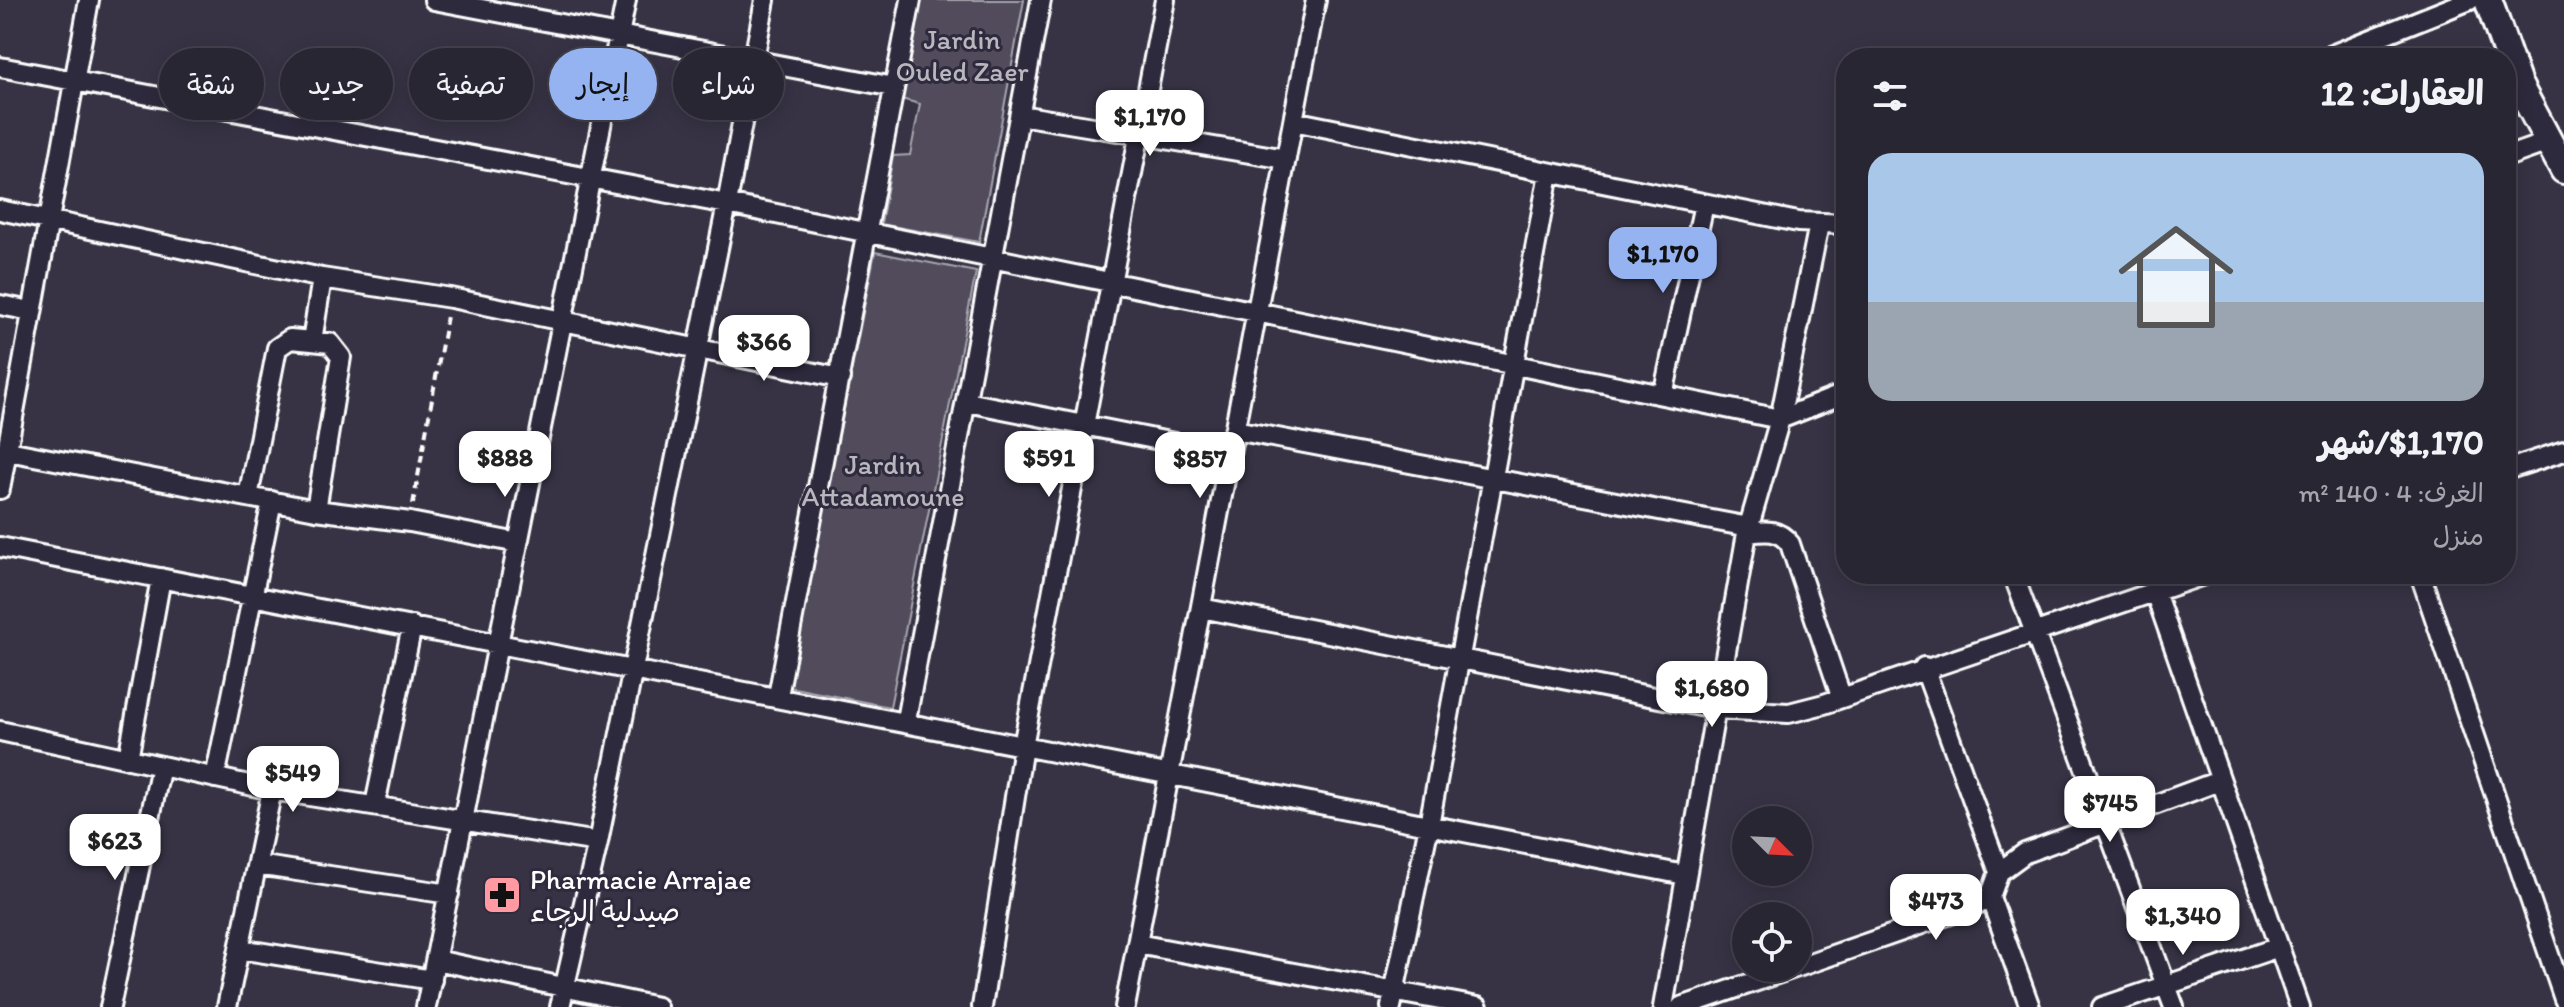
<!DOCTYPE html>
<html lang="ar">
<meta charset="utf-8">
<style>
:root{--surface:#292634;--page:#353240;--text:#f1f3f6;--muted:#a5a5ac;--line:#45434f;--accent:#95b2f1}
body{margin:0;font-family:Itim,"Playpen Sans Arabic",sans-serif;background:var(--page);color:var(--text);direction:rtl;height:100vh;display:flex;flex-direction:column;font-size:30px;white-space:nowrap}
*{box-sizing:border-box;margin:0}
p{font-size:26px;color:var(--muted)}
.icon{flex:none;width:44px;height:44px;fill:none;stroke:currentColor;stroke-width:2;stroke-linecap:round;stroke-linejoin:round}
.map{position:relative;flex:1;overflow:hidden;direction:ltr}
.panel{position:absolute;left:1836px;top:48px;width:680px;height:536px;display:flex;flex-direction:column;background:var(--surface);border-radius:32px;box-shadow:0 4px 20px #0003,0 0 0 2px var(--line);direction:rtl}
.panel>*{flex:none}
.top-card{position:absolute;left:24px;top:48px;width:760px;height:72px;direction:rtl;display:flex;gap:16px}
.needle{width:52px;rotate:114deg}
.controls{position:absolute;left:1732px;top:806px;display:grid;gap:16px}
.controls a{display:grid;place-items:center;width:80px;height:80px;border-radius:50%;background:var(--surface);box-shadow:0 4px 20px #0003,0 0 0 2px var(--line);font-size:40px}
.price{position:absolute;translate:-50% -68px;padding:0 18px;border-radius:16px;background:#fff;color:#222;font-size:26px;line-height:52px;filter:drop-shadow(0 2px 4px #0008)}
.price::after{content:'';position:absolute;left:50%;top:48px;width:24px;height:18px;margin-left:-12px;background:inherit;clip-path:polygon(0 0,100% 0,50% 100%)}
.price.current{background:var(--accent);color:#111}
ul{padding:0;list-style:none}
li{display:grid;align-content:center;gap:16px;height:424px;padding:0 32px}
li+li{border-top:2px solid var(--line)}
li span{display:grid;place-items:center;height:248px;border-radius:24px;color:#555}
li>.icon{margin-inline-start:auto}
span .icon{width:144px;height:144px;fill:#fffc;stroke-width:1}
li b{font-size:34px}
h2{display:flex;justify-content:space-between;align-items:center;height:96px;padding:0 32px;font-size:34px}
.chip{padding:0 28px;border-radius:36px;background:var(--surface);box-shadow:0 4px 20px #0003,0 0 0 2px var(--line);font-size:28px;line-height:72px}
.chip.current{background:var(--accent);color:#111}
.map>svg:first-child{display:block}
.green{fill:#514c5c;stroke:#a8a6ae;stroke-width:2}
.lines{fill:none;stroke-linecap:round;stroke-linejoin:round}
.minor-casing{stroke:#fff;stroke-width:24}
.secondary-casing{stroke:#fff;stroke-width:32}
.path{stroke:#fff;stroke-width:4;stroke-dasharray:8 6;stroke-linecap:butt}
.minor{stroke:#2f2a3d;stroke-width:18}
.secondary{stroke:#2f2a3d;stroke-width:26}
.labels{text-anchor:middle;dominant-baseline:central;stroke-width:6;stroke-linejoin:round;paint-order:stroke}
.park-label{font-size:28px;fill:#b9b7be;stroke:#2f2a3d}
.poi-label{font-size:28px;fill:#fff;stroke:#2f2a3d;text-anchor:start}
</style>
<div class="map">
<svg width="2564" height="1007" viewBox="0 0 2564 1007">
<rect width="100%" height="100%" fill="#373345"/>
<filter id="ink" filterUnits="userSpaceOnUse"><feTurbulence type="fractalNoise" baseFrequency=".0125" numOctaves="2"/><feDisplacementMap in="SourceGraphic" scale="16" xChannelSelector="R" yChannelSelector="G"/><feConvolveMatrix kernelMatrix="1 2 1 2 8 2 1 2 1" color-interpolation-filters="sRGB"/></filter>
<g filter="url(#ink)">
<path class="green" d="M 920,0 L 1024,0 L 979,242 L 881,224 L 893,156 L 910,155 L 920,104 L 901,99 Z
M 875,252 L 976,272 L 890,707 L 789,687 Z"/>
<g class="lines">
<g class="minor-casing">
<path id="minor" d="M 434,0 L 894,87
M 2324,58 L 2470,0
M 0,67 L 727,204 L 1780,419 L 1846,393
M 1020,115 L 1286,159
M 1293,121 L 1798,222 L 1846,224
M 2506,157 L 2548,142
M 0,210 L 322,278 L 451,298 L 840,378
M 0,305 L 31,311
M 312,341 L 330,343 L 341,357 L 316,510
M 1663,395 L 1704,204
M 967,402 L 1230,454
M 1235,430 L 1749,527
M 8,451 L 316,510 L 410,522 L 518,543
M 2506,470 L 2564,451
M 0,489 L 89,0
M 248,497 L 277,348 L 290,339 L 312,341 L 322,278
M 1747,533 C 1765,531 1778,528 1790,544 L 1841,696
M 0,547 C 562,653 1123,766 1685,875
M 2013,574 L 2174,1007
M 2420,574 L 2564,999
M 2155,592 L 2300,1007
M 1201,608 L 1715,709 L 1789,713 L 1824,704 L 2207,574
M 1924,667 L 1999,872
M 778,696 L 911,0
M 906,720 L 1041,0
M 0,731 L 272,790 L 598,842
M 128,759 L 161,578
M 215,778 L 272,501
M 375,805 L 412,626
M 257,865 L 449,894
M 1990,897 L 1999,872 L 2025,853 L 2219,781
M 1137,944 L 1478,1007
M 239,949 L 432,980
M 436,960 L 657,1007
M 1798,967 L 1977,905 L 1990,897 L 2030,1007
M 110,1007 L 161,766
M 227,1007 L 272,790
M 426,1007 L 626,0
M 560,1007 L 598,842 L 727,204 L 765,0
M 982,1007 L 1023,746 L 1165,0
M 1125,1007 L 1316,0
M 1391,1007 L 1429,825 L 1549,173
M 1663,1007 L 1747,533 L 1780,419 L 1819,224
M 1681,1007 L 1795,968
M 2102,1007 L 2279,947"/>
</g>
<g class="secondary-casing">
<path id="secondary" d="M 2488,0 L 2518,84 L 2564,170"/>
</g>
<path class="path" d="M 413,504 L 447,316"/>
<use href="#minor" class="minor"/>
<use href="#secondary" class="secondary"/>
</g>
</g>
<defs>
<g id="pharmacy-square" transform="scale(2)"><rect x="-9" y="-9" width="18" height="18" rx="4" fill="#ff9aa2" stroke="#2f2a3d"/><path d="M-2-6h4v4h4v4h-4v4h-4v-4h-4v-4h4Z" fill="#111"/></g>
</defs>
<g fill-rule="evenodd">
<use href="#pharmacy-square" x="502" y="895"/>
</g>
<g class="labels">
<g class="park-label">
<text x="962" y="39">Jardin<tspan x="962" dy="32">Ouled Zaer</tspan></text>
<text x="883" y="464">Jardin<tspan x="883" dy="32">Attadamoune</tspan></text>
</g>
<g class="poi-label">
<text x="530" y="879">Pharmacie Arrajae<tspan x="530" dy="32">صيدلية الرجاء</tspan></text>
</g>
</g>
</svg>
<div class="controls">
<a><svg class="needle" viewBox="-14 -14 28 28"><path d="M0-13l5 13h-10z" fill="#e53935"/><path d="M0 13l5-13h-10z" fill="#a5a5ac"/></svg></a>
<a><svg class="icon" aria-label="locate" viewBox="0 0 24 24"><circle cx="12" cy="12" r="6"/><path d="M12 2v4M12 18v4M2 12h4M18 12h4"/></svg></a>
</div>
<b class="price" style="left:1150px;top:158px">$1,170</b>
<b class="price current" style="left:1663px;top:295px">$1,170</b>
<b class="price" style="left:764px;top:383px">$366</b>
<b class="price" style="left:505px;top:499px">$888</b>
<b class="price" style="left:1049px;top:499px">$591</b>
<b class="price" style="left:1200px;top:500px">$857</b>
<b class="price" style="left:1712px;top:729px">$1,680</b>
<b class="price" style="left:293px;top:814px">$549</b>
<b class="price" style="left:2110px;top:844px">$745</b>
<b class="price" style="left:115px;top:882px">$623</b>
<b class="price" style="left:1936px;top:942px">$473</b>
<b class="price" style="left:2183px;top:957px">$1,340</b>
<div class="top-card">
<a class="chip">شراء</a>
<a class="chip current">إيجار</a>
<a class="chip">تصفية</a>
<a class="chip">جديد</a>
<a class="chip">شقة</a>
</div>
<section class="panel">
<h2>العقارات: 12<svg class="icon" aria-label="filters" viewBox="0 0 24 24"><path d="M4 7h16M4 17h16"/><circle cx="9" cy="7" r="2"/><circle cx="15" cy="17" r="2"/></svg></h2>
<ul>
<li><span style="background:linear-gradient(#a9c7e8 60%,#9aa5b1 0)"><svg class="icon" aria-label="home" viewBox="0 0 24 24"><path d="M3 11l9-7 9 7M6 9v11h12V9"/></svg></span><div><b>$1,170/شهر</b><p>الغرف: 4 · 140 m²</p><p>منزل</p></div></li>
</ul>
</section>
</div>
